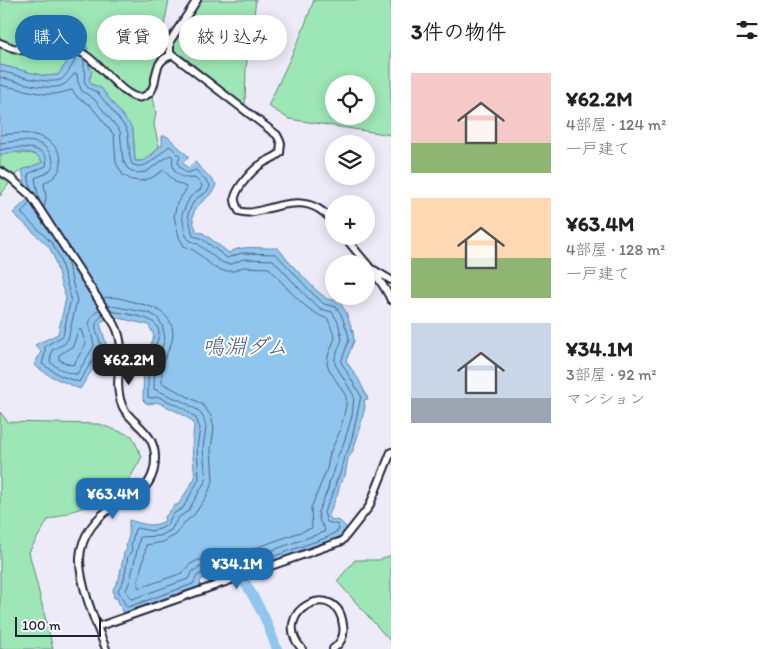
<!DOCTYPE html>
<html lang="ja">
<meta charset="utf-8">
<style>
:root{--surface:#fff;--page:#f6f6f6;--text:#202124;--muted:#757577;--accent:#1f6fb2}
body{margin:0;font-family:Itim,"Klee One",sans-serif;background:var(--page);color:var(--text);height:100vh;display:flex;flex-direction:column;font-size:19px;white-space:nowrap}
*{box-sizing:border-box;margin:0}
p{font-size:16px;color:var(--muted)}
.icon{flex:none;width:28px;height:28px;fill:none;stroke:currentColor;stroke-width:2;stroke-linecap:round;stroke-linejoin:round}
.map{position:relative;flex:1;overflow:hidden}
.sheet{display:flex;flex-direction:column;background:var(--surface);width:390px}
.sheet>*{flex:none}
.banner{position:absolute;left:15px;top:15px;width:300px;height:45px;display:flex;gap:10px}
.tools{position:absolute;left:325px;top:75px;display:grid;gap:10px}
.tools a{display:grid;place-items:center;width:50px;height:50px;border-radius:50%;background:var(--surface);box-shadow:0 2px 12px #0003;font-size:25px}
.scale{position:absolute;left:15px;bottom:12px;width:86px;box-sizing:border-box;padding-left:5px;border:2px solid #22223b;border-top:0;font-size:14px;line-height:18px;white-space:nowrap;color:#22223b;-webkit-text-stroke:4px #fff;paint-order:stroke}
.price{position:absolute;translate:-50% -42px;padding:0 11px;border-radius:10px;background:var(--accent);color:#fff;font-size:16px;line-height:32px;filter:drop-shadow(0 1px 2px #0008)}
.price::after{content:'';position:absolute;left:50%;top:30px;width:15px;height:11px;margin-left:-8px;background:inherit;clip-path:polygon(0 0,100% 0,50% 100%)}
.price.current{background:#222;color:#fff}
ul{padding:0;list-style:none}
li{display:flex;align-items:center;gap:15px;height:125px;padding:0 20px}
li span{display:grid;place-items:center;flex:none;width:140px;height:100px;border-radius:0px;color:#555}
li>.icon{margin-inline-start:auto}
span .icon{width:60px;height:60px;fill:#fffc;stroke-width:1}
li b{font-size:21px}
h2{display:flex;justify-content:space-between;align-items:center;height:60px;padding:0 20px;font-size:21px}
.chip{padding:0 18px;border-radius:22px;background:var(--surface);box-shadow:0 2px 12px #0003;font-size:18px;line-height:45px}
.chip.current{background:var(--accent);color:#fff}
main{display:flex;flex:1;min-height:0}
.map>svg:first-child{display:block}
.green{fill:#9de6b5;stroke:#608478;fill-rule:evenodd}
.water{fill:#90c5ed;stroke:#6484a6}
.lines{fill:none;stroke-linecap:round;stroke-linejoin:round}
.shore{stroke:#4e6382;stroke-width:1}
.river{stroke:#90c5ed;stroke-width:10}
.street-casing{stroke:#22223b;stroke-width:10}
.street{stroke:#fff;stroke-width:6}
.labels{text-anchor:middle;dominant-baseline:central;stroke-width:4;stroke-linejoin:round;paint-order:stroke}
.water-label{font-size:22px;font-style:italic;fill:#485b79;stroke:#fff}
</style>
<main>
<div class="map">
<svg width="391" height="649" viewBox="0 0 391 649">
<rect width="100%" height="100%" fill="#eeebf9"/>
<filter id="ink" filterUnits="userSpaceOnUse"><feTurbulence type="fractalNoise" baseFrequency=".02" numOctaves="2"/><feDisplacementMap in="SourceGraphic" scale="10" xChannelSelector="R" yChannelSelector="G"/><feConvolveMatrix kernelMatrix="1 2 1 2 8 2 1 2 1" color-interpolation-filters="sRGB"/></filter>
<g filter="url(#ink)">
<path class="green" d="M 0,0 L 169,0 L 156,66 L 150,82 L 156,112 L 154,125 L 159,146 L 156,151 L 143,161 L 135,161 L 133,131 L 101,88 L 91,84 L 89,79 L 91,76 L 87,47 L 82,44 L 75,46 L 70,58 L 58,75 L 45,76 L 0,65 Z
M 201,0 L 256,0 L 246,68 L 245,106 L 184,57 L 171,50 L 171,45 L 174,39 Z
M 314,0 L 391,0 L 391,135 L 289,119 L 268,106 L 301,35 ZM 334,84 L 366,84 L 366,116 L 334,116 Z
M 15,152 C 28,156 34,148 43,163 L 22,170 L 17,173 L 0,196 L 0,155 Z
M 0,412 L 8,422 L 99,424 L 132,436 L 142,457 L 130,478 L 95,503 L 48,520 L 29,552 L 53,649 L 0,649 Z
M 391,555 L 391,642 L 337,581 L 355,560 L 379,560 Z"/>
<path class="water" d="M 82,44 L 87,47 L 89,67 L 92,72 L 89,79 L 91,84 L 101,88 L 130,125 L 133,131 L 135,161 C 145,163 155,154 159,146 L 162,146 L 162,136 L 167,136 L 189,157 L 183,163 L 188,168 L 195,162 L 216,184 C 213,199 194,202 193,216 C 192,221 195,227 197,232 L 203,233 L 229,253 C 240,244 263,249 278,248 L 290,263 L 315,289 L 327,299 L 334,300 L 340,303 L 346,312 L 353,332 L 354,341 L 346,361 L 359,380 L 368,399 L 364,400 L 365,407 L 358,435 L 352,453 L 348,458 L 345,476 L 340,484 L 338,493 L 329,514 L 330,519 L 340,521 L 348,529 L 339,537 L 218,581 L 215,578 L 213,580 L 214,582 L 210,584 L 207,579 L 204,578 L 200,581 L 201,587 L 123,614 L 117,598 L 114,598 L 113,589 L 119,579 L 124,553 L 127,549 L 126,546 L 129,535 L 129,520 C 143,524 152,528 165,521 L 164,518 L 175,505 L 178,505 L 195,478 L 192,447 L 194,425 L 191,420 L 180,413 L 157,402 L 150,404 L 146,403 L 143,400 L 144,357 L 149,350 L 154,336 L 149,325 L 110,316 L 100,323 L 107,347 L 80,389 L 50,376 L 34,365 L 41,352 L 35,345 L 58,334 L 66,298 L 61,284 L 54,257 L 49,247 L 13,213 L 28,199 L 22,170 L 43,162 C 34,148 14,152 0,155 L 0,65 L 45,76 L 58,75 L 70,58 L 75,46 Z"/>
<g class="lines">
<path class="shore" d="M 84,59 L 84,68 L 86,73 L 84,80 L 87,87 L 98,93 L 126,128 C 131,140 127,153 132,164 C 147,173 159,152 170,146 L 180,156 L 178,163 L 180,167 L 187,173 L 196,170 L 210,185 C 209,193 202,194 196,199 C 192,203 190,209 188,214 L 193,236 L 201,238 L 227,258 L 242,253 L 276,254 L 312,293 L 324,304 L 336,307 L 341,314 L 348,333 L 349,340 L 341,362 L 361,396 L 353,434 L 348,451 L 344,457 L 340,474 L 336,482 L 334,491 L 324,512 L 327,522 L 338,525 L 339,530 L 328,537 L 221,575 L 202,573 L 197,576 L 193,584 L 128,607 L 126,606 L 118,590 L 124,580 L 128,556 L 132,550 L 131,545 L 135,529 L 137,528 L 151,531 L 160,529 L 167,525 L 173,514 L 183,508 L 199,479 L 197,448 L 200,428 L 196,418 L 183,408 L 159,397 L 151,398 L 148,397 C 148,385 148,373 149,361 C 150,349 168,334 153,322 C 145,316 121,313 111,311
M 0,71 C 12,74 51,86 62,79 C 68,74 74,63 77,56
M 0,77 C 15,81 49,92 63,85 C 67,83 71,78 74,74 L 77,74 L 78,82 L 82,91 L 94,99 L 120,131 L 123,160 L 128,169 L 137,173 L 146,172 L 170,155 L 173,157 C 170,172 181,180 195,178 L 202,185 L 201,189 L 190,197 L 182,214 L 185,234 L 189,240 L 198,244 L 218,260 L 226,264 L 232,264 L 243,259 L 273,260 L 308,298 L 321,309 L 332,312 L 338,322 L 342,339 L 335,358 L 335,364 L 354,396 L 352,416 L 347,433 L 342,448 L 338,455 L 334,472 L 330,479 L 328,489 L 318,512 L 320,522 L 325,529 L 324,532 L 222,568 L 200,567 L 193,571 L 188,579 L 132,599 L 130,598 L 126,590 L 130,581 L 140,537 L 160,536 L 171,530 L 178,518 L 188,511 L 206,480 L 203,448 L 206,428 L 204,419 L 199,411 L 186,403 L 154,389 L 155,361 L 160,354 L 165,338 L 162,325 L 157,317 L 149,313 L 107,305
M 0,85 L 44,94 L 56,94 L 72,90 L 78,98 L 90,105 L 114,135 L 116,163 L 123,175 L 132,180 L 141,181 L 151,178 L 164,170 L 175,182 L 186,187 L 186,190 L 177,203 L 174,216 L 179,237 L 184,246 L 195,251 L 215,268 L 224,271 L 234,271 L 243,267 L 269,268 C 286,286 304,311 328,319 L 335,338 L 328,356 L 327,364 L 330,371 L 346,396 L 346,406 L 340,431 L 330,453 L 327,469 L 311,508 L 312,528 L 221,560 L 198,560 L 189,565 L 182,573 L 140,588 L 138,587 C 138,572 145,560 146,545 L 163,542 L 177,534 L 183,524 L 194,515 L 206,497 L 213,481 L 211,449 L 214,428 L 211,416 L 202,404 L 162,383 C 162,377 161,368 163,363 C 165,356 170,349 172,341 C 177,319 160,308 141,304 C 129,301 115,295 103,298
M 0,135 C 11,134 23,132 35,135 C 52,138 70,158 56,175 C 53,179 48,180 44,183 L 46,197 L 44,208
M 0,143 C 17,141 44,136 52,157 C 54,162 53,168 49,171 C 45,175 39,176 35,178 L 39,200
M 0,150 C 12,147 52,143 46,166 L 28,174 L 31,190
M 30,203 L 22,211 L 22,214 L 52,243 L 59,256 L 71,298 L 63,336 L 45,346 L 45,353 L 42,364 L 61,376 L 79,382 L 101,347 C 99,333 89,325 103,315
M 66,257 L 77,300 L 68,339 L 64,344 L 52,350 L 50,362 C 57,368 68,374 77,374 L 94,346 C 92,329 82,322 100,309
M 81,330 L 86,344 L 74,364 L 71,365 L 59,360 L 59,355 L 73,346 L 78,331 Z"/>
<path class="river" d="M 240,573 L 264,616 L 277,649"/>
<g class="street-casing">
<path id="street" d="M 0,43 C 15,50 32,53 48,53 C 60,52 71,48 82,53 C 98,60 126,102 142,97 C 164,91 146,61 173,55 L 277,135 L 281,143 L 280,153 C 275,158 269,159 263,163 C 253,169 238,186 235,197 C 234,202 237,207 239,211 C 248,214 254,212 262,210 C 291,202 313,196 334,223
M 170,55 L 170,41 L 197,0
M 0,171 L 12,179 L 31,196 L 115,325 C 129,353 113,372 120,399 C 125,423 156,428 155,459 C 155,477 146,490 130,498 C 126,500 121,501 117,504 C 97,516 81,535 80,558 C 79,584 96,624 106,649
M 344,236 C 360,257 380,276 391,300
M 374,270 L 391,280
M 97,627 L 342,541 L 369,507 L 391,452
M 302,649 C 268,611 338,577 343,625 C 345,635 341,643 333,649"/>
</g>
<use href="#street" class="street"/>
</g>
</g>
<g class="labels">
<g class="water-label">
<text x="245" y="346">鳴淵ダム</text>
</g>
</g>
</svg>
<div class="tools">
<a><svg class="icon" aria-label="locate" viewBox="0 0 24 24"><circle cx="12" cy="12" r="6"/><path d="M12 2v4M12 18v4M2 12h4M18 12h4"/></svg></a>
<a><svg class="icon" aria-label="layers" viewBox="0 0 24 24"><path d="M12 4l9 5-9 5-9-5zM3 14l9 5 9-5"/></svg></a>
<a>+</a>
<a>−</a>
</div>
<div class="scale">100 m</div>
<b class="price current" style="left:129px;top:386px">¥62.2M</b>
<b class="price" style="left:113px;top:520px">¥63.4M</b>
<b class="price" style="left:237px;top:590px">¥34.1M</b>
<div class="banner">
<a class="chip current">購入</a>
<a class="chip">賃貸</a>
<a class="chip">絞り込み</a>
</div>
</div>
<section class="sheet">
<h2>3件の物件<svg class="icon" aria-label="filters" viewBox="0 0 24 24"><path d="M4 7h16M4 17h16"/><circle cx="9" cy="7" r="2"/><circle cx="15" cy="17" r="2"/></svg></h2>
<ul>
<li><span style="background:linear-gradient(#f6c9c9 70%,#8fb573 0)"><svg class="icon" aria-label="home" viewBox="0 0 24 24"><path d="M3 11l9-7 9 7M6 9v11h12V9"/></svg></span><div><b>¥62.2M</b><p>4部屋 · 124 m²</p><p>一戸建て</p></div></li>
<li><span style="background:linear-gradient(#ffd9b3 60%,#8fb573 0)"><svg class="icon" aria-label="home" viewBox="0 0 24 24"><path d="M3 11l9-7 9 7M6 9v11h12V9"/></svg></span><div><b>¥63.4M</b><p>4部屋 · 128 m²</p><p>一戸建て</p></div></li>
<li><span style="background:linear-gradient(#c9d6e8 75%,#9aa5b1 0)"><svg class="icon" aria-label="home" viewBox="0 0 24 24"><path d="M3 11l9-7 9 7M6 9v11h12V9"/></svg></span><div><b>¥34.1M</b><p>3部屋 · 92 m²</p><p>マンション</p></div></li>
</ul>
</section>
</main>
